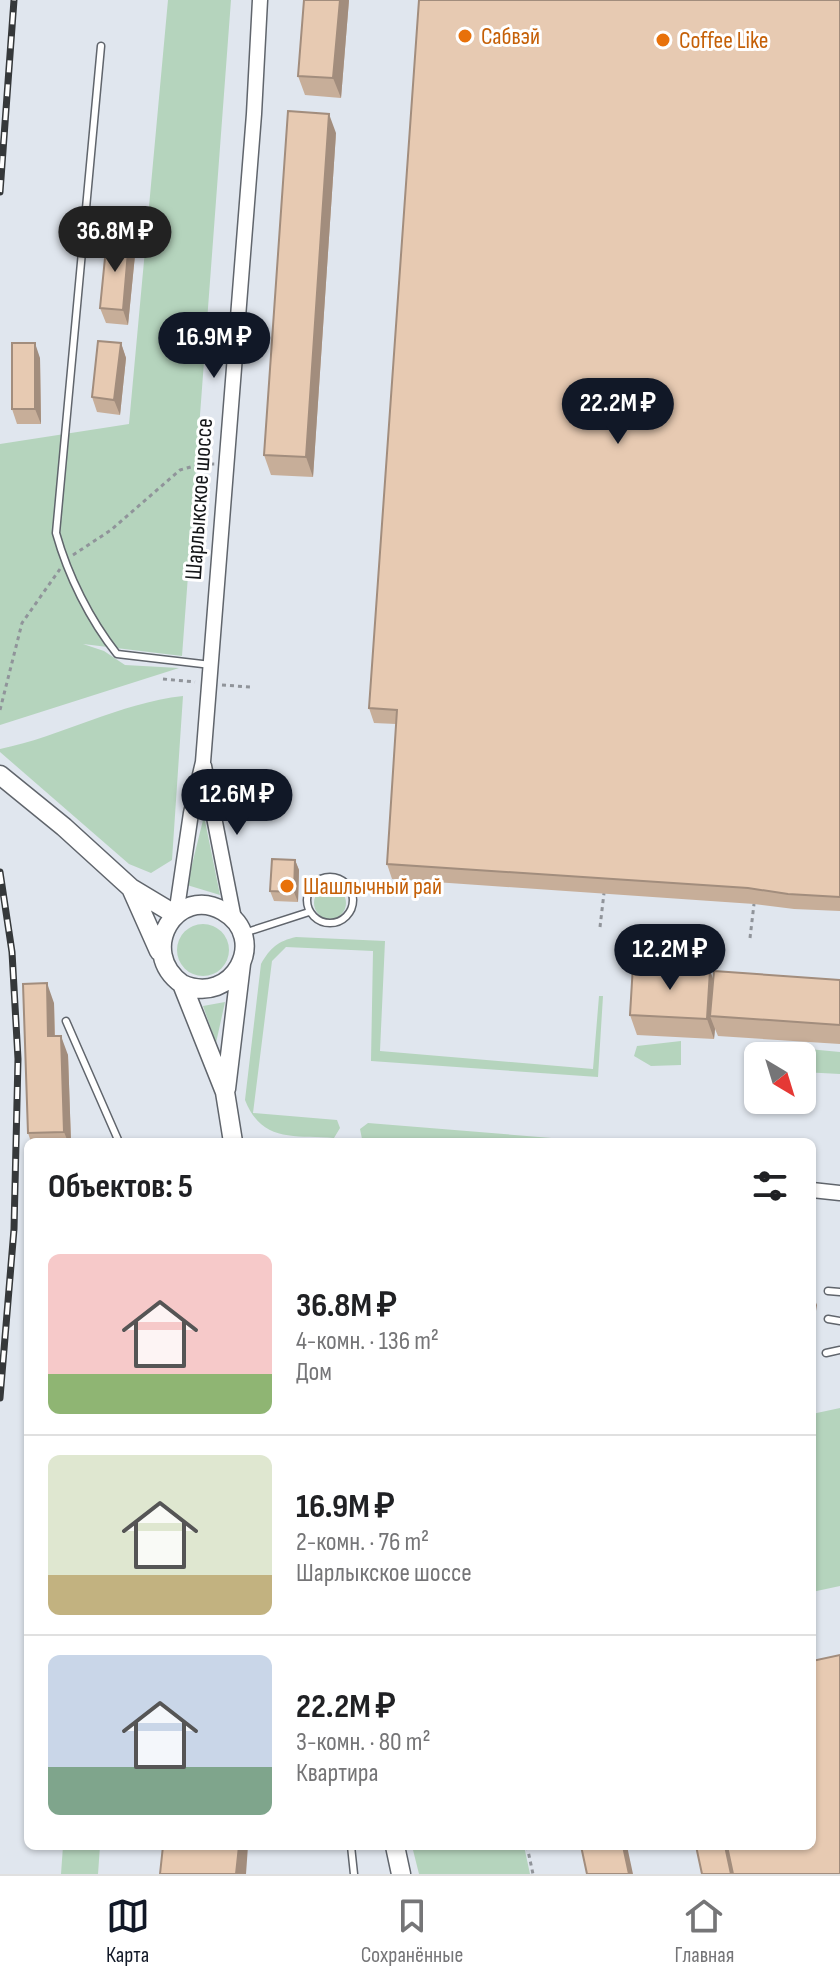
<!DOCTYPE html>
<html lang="ru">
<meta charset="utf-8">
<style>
:root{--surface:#fff;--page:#f6f6f6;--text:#202124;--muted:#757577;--line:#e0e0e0;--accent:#111827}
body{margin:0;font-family:"Sofia Sans Condensed",sans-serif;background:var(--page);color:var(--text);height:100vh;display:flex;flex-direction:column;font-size:30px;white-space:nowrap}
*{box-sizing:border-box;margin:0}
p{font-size:26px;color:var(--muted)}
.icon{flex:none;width:44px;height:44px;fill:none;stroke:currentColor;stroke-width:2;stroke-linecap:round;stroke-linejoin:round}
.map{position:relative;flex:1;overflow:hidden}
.drawer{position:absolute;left:24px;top:1138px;width:792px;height:712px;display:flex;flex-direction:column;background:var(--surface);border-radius:12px;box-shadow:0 2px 6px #0004}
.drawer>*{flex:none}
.needle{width:52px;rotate:142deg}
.tools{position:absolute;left:744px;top:1042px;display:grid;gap:16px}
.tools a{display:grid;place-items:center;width:72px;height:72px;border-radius:12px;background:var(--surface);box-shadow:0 2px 6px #0004;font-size:40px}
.price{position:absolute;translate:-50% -68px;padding:0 18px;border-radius:28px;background:var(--accent);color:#fff;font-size:26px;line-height:52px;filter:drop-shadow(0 2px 4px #0008)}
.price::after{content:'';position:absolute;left:50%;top:48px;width:24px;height:18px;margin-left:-12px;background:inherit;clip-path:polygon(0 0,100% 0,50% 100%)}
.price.on{background:#222;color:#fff}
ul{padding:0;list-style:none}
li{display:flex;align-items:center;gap:24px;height:200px;padding:0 24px}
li+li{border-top:2px solid var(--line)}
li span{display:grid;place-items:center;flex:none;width:224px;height:160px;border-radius:12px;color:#555}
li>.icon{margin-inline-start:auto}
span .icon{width:96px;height:96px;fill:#fffc;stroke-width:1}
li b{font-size:34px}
h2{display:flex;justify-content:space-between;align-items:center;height:96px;padding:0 24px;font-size:34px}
.dock{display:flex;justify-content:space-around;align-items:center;height:112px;border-top:2px solid var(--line);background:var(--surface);font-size:22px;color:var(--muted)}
.dock a{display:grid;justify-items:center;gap:4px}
.dock .on{color:var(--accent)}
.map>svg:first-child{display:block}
.green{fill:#b5d4bd}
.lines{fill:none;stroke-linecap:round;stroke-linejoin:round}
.service-casing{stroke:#60656c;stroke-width:9}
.tertiary-casing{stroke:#60656c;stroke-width:17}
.primary-casing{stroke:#60656c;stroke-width:21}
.path{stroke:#90949a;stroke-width:3;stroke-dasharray:4 4;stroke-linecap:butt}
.service{stroke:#fff;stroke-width:6}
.tertiary{stroke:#fff;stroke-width:14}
.primary{stroke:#fff;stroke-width:18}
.rail-casing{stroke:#35383a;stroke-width:7}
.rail{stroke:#fff;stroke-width:4;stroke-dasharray:12;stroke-linecap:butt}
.wall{fill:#c7ae99}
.shaded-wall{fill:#a28d7d}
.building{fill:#e7cab2;stroke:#a28d7d;stroke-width:2}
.food-dot{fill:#e8710a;stroke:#fff;stroke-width:3}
.labels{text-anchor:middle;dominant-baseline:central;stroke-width:6;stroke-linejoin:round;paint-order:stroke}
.food-label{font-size:24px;fill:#c56008;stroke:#fff;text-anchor:start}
.street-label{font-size:24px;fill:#141618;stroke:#fff}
</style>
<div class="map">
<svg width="840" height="1874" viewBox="0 0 840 1874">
<rect width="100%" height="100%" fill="#e0e6ee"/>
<path class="green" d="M 168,0 L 231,0 L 182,656 L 83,644 L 104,651 L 125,665 L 179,668 L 0,725 L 0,444 L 129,424 Z
M 183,696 L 172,860 L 151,873 L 129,864 L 0,752 L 0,749 C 63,736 119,703 183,696 Z
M 204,816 L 220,895 L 187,885 Z
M314 903a16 16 0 1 1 32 0a16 16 0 1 1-32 0Z
M177 950a26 26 0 1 1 52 0a26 26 0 1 1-52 0Z
M 296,937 L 385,941 L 380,1051 L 593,1069 L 599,996 L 603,996 L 598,1077 L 371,1061 L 373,951 L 286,947 L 272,961 L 253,1113 L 337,1120 L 340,1128 L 334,1138 C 294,1135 262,1143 245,1100 L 261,964 C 270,948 278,941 296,937 Z
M 225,1002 L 216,1043 L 203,1006 Z
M 681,1041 L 681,1065 L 651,1066 L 634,1056 L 637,1046 Z
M 798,1048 L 840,1052 L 840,1074 L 802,1072 L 802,1056 L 797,1056 Z
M 368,1123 L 589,1141 L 590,1142 L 372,1142 L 362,1139 L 360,1129 Z
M 840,1408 L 840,1586 L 812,1592 L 812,1414 Z
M 63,1846 L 100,1846 L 98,1874 L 61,1874 Z
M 412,1846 L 524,1846 L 530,1874 L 419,1874 Z"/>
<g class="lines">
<g class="service-casing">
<path id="service" d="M 101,46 L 56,533 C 68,576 90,620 117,654 L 211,665
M307 900a23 23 0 1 1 46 0a23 23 0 1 1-46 0Z
M 244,933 L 309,912
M 66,1021 L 119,1142
M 828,1291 L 840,1292
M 828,1319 L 840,1321
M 826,1353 L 840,1350
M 351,1846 L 354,1874"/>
</g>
<g class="tertiary-casing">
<path id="tertiary" d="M 204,766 L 234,919
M 176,915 L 191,813 L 203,762 L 254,114 L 260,0
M 812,1190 L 840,1193"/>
</g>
<g class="primary-casing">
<path id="primary" d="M 0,775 L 64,827 L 131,888 L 176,915
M 131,888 L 159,951
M 182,984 C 233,1007 270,938 223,911 C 177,884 136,951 182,984 L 225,1092 L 233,1142
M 226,1089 L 241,964
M 395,1846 L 401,1874"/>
</g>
<path class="path" d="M 73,555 L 111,530 L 180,470 L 201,464 L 215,464
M 163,679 L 195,682
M 222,685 L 250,687
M 0,710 L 22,623 L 60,569
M 600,927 L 604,893
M 750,938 L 754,904
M 527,1846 L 533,1874"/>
<use href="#service" class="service"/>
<use href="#tertiary" class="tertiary"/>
<use href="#primary" class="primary"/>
<g class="rail-casing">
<path id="rail" d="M 0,192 L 14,0
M 0,872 L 12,952 L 18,1059 L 14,1229 L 0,1398"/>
</g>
<use href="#rail" class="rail"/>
</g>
<path class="wall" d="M 349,0 L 341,98 L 305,95 L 298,76 Z
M 840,0 L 840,911 L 794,909 L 754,904 L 392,879 L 387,864 L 396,724 L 374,723 L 369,708 Z
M 336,133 L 313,477 L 271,475 L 264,455 Z
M 135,255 L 128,325 L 106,323 L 100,308 Z
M 121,343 L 126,358 L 120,415 L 97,412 L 92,397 Z
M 40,358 L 41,424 L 17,424 L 12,409 Z
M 295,860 L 299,870 L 298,902 L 274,901 L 270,891 Z
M 713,978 L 840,980 L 840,1044 L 718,1036 L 715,1029 L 714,1039 L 637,1035 L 630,1015 Z
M 54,1003 L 55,1036 L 68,1055 L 71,1142 L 31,1142 L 28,1133 Z"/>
<path class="shaded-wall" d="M 340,0 L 349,0 L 341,98 L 333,78 Z
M 329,114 L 336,133 L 313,477 L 306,457 Z
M 129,240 L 135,255 L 128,325 L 123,310 Z
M 35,343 L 40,358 L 41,424 L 35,409 Z
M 121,343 L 126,358 L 120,415 L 114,400 Z
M 295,860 L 299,870 L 298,902 L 294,892 Z
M 710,970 L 717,990 L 710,1016 L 715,1029 L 714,1039 L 707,1019 Z
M 47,983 L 54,1003 L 55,1056 L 48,1036 Z
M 61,1036 L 68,1055 L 71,1142 L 68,1142 L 64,1132 Z
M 812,1293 L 817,1305 L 813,1329 L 812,1325 Z
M 239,1846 L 248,1846 L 246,1874 L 236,1874 Z
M 623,1846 L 627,1846 L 633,1874 L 629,1874 Z"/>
<path class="building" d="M 304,0 L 340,0 L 333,78 L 298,76 Z
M 419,0 L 840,0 L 840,897 L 788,894 L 748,888 L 387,864 L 397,710 L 369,708 Z
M 288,111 L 329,114 L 306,457 L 264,455 Z
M 107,238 L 129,240 L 123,310 L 100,308 Z
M 98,341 L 121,343 L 114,400 L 92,397 Z
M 12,343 L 35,343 L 35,409 L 12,409 Z
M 272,859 L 295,860 L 294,892 L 270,891 Z
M 633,965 L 710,970 L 707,1019 L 630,1015 Z
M 714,971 L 840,980 L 840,1025 L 710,1016 Z
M 47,983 L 48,1036 L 61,1036 L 64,1132 L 28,1133 L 23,984 Z
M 840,1655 L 840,1874 L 733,1874 L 727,1846 L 812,1846 L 812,1661 Z
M 163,1846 L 239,1846 L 236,1874 L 160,1874 Z
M 581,1846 L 623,1846 L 629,1874 L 587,1874 Z
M 696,1846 L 725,1846 L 731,1874 L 702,1874 Z"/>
<g class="food-dot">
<circle cx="465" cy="36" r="8"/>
<circle cx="663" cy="40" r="8"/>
<circle cx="287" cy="886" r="8"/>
</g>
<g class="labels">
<g class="food-label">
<text x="481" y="36">Сабвэй</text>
<text x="679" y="40">Coffee Like</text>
<text x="303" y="886">Шашлычный рай</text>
</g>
<g class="street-label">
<text transform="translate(199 499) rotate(-86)">Шарлыкское шоссе</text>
</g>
</g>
</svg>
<div class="tools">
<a><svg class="needle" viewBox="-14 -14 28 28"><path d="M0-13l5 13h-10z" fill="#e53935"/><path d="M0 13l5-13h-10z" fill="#757577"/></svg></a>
</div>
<b class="price on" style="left:115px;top:274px">36.8M ₽</b>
<b class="price" style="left:214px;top:380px">16.9M ₽</b>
<b class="price" style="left:618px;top:446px">22.2M ₽</b>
<b class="price" style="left:237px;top:837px">12.6M ₽</b>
<b class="price" style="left:670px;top:992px">12.2M ₽</b>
<section class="drawer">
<h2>Объектов: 5<svg class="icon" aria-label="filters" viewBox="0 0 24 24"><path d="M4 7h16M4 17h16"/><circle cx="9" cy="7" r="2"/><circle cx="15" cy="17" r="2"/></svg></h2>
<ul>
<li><span style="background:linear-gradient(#f6c9c9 75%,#8fb573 0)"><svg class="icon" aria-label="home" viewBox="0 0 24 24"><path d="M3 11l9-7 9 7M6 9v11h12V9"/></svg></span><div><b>36.8M ₽</b><p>4-комн. · 136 m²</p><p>Дом</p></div></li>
<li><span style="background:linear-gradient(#dfe7d0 75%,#c2b280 0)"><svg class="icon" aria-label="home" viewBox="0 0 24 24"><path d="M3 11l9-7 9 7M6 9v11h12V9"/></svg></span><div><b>16.9M ₽</b><p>2-комн. · 76 m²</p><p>Шарлыкское шоссе</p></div></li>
<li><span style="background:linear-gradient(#c9d6e8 70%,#7fa58c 0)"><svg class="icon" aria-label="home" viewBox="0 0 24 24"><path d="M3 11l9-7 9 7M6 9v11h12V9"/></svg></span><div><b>22.2M ₽</b><p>3-комн. · 80 m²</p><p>Квартира</p></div></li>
</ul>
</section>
</div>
<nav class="dock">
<a class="on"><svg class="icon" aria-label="map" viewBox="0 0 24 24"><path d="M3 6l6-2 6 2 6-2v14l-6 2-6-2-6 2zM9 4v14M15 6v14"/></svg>Карта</a>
<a><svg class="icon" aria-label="saved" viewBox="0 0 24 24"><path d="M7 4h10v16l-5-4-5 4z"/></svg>Сохранённые</a>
<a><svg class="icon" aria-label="home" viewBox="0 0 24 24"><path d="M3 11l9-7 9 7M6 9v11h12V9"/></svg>Главная</a>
</nav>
